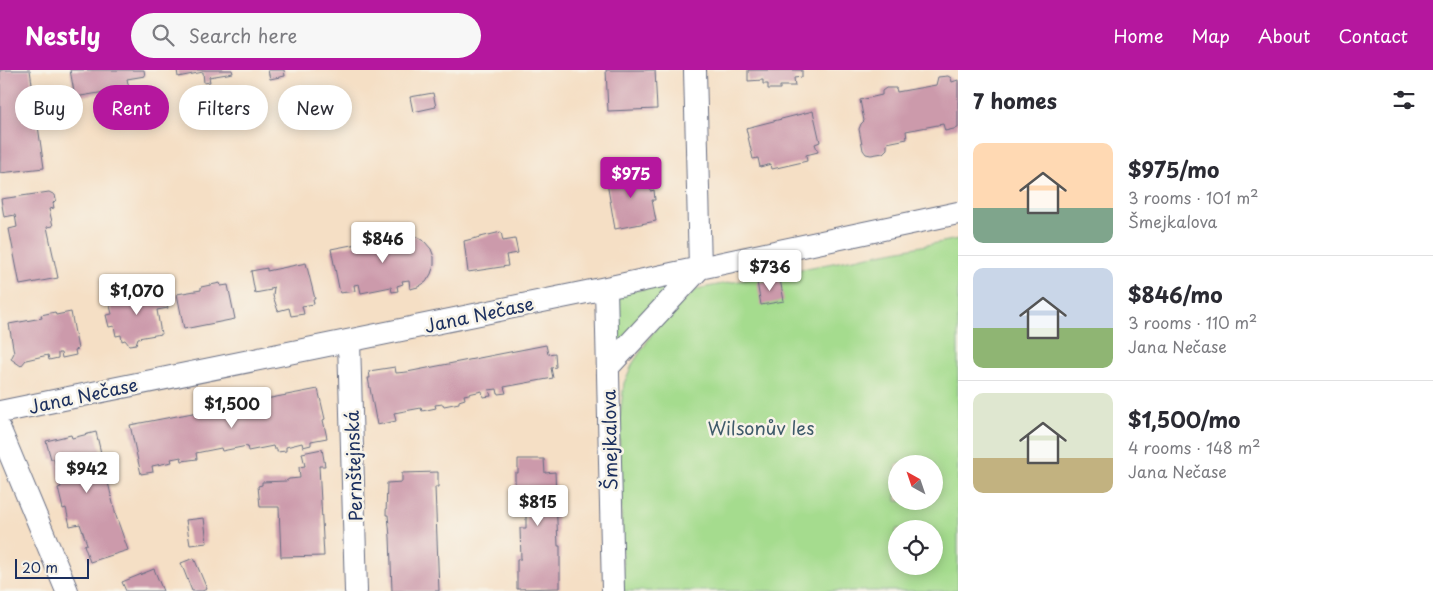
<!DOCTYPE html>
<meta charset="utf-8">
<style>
:root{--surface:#fff;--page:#f7f7f7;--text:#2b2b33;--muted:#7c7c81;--line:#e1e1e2;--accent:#b5179e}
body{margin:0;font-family:"Playpen Sans",sans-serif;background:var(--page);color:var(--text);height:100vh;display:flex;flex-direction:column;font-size:19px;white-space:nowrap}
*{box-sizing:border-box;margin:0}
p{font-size:16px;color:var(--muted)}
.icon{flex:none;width:28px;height:28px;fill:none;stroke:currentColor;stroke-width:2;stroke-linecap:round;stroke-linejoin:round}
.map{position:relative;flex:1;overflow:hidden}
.drawer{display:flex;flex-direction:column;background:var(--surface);width:475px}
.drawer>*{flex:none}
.hud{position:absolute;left:15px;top:15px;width:475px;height:45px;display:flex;gap:10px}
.needle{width:32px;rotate:320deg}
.fabs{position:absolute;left:888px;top:385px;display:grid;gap:10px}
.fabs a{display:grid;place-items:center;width:55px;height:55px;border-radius:50%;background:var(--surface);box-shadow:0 2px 12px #0003;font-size:25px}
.scale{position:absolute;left:15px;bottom:12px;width:74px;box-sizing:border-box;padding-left:5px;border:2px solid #1b2f5e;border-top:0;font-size:14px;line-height:18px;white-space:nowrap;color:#1b2f5e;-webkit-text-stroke:4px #f7f3e8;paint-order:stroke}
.price{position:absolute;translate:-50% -42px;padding:0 11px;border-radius:5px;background:#fff;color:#222;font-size:16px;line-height:32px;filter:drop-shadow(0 1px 2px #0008)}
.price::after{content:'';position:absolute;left:50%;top:30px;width:15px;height:11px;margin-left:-8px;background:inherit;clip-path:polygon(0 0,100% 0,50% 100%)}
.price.current{background:var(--accent);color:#fff}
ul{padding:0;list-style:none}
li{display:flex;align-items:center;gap:15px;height:125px;padding:0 15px}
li+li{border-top:1px solid var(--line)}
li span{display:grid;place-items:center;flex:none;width:140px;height:100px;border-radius:10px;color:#555}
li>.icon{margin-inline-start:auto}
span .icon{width:60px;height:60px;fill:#fffc;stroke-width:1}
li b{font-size:21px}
h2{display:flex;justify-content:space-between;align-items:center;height:60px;padding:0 15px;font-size:21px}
.tag{padding:0 18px;border-radius:22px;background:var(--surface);box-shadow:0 2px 12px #0003;font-size:18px;line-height:45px}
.tag.current{background:var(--accent);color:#fff}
header{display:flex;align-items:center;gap:30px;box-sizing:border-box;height:70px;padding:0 25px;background:var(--accent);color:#fff}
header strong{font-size:24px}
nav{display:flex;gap:28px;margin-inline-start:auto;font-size:18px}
.search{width:350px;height:45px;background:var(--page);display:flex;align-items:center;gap:12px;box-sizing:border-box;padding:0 18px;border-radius:28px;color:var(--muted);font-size:19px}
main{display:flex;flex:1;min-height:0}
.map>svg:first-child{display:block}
.green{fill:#a5dc8e;stroke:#608676;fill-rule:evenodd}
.building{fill:#cc9aab}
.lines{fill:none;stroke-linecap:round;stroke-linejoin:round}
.street-casing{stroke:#676d82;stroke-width:24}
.street{stroke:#fff;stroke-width:22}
.labels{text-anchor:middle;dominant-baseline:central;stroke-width:5;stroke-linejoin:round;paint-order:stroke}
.street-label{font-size:18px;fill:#1b2f5e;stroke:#f7f3e8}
.park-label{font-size:18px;fill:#3e5a6a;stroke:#f7f3e8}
</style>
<header>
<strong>Nestly</strong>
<div class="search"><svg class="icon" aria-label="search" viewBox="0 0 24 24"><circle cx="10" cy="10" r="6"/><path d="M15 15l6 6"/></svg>Search here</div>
<nav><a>Home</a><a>Map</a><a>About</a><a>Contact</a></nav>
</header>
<main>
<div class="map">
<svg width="958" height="521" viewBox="0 0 958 521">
<rect width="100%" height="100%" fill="#f7f3e8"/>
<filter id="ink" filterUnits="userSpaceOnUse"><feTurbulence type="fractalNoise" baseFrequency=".02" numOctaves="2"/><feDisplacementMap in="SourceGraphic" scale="10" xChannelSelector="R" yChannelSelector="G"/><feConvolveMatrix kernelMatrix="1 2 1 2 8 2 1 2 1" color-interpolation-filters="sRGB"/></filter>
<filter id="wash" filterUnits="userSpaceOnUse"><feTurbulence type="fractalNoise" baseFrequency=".0096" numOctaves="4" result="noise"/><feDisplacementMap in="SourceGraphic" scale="20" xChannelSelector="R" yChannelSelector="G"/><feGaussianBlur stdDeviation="1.12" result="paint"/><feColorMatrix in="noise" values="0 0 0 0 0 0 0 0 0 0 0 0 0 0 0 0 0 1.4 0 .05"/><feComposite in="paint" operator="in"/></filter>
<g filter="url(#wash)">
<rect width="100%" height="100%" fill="#f5dfc5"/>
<path class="green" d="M 958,169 L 958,521 L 623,521 L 619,353 L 624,313 L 633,293 L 658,255 L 697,219 ZM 896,394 L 934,394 L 934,431 L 896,431 ZM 896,459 L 934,459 L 934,496 L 896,496 Z
M 677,212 L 613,284 L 614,225 Z"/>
<g id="blocks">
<path class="building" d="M 0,0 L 30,0 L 44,98 L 0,103 Z
M 70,0 L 144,0 L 145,6 L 127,9 L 129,18 L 75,27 Z
M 177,0 L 232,0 L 233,3 L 209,7 L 210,12 L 204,13 L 203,2 L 178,7 Z
M 268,0 L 284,0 L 285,6 L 270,9 Z
M 606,0 L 655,0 L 657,39 L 608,41 Z
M 748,0 L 802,0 L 802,7 L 794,8 L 795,16 L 780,16 L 780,19 L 768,19 L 768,14 L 763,14 L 763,10 L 748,11 Z
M 948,6 L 951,8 L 952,12 L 958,10 L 958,58 L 945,61 L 943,54 L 906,61 L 907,69 L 887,73 L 887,79 L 883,83 L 871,85 L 866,84 L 863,80 L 859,59 L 861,54 L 864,51 L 860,30 L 882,25 L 882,21 L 886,18 L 896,18 L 897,22 L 936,15 L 938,7 Z
M 433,23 L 436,37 L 413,42 L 410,27 Z
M 813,41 L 820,72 L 815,74 L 818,82 L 806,85 L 807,91 L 772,99 L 771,94 L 760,97 L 758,88 L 753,89 L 746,58 Z
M 644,97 L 644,100 L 647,100 L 651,121 L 654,120 L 655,130 L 652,130 L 656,151 L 615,159 L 606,107 L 633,102 L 632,99 Z
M 49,122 L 55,125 L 56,130 L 53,133 L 54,138 L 49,139 L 53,156 L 47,157 L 58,208 L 20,215 L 9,159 L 17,157 L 15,145 L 4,147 L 1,129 Z
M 501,162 L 503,171 L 515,169 L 518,183 L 506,185 L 508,196 L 468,202 L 464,171 Z
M 408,164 L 417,167 L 425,172 L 431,179 L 434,187 L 434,195 L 431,204 L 426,212 L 418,217 L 410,219 L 409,210 L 402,211 L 403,214 L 397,216 L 398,221 L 392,222 L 391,217 L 361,223 L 359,214 L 354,215 L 355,221 L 340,223 L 331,179 Z
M 306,193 L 315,229 L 313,229 L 314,234 L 302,236 L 304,244 L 291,246 L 289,238 L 278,241 L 273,226 L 274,217 L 271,218 L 271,220 L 255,223 L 251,201 L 267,198 L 267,201 Z
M 780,209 L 784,231 L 761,235 L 757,212 Z
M 220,213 L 221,216 L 228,215 L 235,249 L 184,259 L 177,224 L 201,220 L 201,217 Z
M 164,217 L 168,238 L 157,240 L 161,264 L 138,268 L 136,274 L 129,275 L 125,270 L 122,271 L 121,265 L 116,266 L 114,256 L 109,257 L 106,245 L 112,244 L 109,232 L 144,224 L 145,226 L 154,224 L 153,219 Z
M 55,242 L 56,245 L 71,242 L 78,279 L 75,280 L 76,285 L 62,288 L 61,283 L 58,283 L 58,288 L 49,290 L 48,285 L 26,290 L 21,296 L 11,289 L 14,283 L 9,254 L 42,248 L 41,245 Z
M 546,275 L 548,284 L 555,283 L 556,297 L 551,298 L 553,308 L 504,317 L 506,323 L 498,324 L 497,319 L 489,320 L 491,326 L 483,327 L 482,321 L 464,325 L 465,329 L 459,331 L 459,333 L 444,336 L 443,334 L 435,335 L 436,338 L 422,341 L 421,338 L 394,343 L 396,351 L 377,355 L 368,308 L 370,308 L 369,301 L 395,297 L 396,303 L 407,302 Z
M 318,319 L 325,349 L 323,350 L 327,368 L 311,371 L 311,375 L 303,377 L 302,373 L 286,377 L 286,381 L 277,382 L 277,379 L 274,379 L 273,376 L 248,381 L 247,376 L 222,381 L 221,378 L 196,383 L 197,389 L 182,391 L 181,387 L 171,389 L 172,392 L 152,396 L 153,402 L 141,404 L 130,355 Z
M 96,362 L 116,446 L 128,480 L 90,492 L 84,475 L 87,474 L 80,454 L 70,456 L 66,438 L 63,439 L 58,418 L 61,417 L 54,389 L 51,389 L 46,371 L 71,365 L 72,368 Z
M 322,379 L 325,396 L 319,396 L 324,486 L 281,487 L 279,437 L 260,437 L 258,416 L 262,415 L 262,412 L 286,411 L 289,409 L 300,408 L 299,397 L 305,396 L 302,383 Z
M 518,389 L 544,389 L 545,403 L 555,402 L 558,476 L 560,476 L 560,518 L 517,519 L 517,489 L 521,489 L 520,458 L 526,458 L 526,426 L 515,426 L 515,403 L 518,403 Z
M 438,402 L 438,417 L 435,417 L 439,521 L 392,521 L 390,467 L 388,445 L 386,445 L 387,413 L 402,412 L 402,403 Z
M 204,448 L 207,473 L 190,475 L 186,450 Z
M 194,488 L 207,519 L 202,521 L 192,521 L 181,493 Z
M 154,499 L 163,521 L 126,521 L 122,512 Z"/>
</g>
</g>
<g filter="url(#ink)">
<use href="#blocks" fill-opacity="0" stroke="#676d82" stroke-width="1"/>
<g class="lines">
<g class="street-casing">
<path id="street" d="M 695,0 L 700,198
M 606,218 L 613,521
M 349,271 L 356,521
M 608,297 L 700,198
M 0,342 L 606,218 L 958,143
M 0,360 L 67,521"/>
</g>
<use href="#street" class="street"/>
</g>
</g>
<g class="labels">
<g class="street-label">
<text transform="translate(479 244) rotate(-12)">Jana Nečase</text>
<text transform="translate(83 325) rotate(-12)">Jana Nečase</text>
<text transform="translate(609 370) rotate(-91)">Šmejkalova</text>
<text transform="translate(353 396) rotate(-92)">Pernštejnská</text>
</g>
<g class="park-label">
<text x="761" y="357">Wilsonův les</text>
</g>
</g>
</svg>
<div class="fabs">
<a><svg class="needle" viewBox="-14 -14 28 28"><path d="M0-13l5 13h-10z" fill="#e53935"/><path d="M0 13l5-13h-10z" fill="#7c7c81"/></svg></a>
<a><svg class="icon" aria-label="locate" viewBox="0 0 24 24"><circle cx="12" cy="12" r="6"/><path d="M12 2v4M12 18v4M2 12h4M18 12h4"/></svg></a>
</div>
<div class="scale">20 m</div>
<b class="price current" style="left:631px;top:129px">$975</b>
<b class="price" style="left:383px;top:194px">$846</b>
<b class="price" style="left:770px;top:222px">$736</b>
<b class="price" style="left:137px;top:246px">$1,070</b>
<b class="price" style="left:232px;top:359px">$1,500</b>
<b class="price" style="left:87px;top:424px">$942</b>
<b class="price" style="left:538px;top:457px">$815</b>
<div class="hud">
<a class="tag">Buy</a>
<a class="tag current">Rent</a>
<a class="tag">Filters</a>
<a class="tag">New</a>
</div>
</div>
<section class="drawer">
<h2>7 homes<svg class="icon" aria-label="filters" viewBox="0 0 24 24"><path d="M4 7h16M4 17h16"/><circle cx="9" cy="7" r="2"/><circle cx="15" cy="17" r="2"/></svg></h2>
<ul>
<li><span style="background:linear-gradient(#ffd9b3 65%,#7fa58c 0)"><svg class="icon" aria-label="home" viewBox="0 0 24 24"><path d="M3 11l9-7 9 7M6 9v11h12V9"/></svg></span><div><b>$975/mo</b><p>3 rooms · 101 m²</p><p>Šmejkalova</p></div></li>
<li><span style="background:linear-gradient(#c9d6e8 60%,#8fb573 0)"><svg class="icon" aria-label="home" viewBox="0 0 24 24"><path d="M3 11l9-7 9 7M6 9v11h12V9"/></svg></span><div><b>$846/mo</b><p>3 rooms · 110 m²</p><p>Jana Nečase</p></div></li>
<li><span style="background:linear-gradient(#dfe7d0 65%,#c2b280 0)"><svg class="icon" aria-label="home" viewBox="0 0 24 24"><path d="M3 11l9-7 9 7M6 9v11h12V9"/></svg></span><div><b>$1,500/mo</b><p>4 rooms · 148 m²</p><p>Jana Nečase</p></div></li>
</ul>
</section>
</main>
